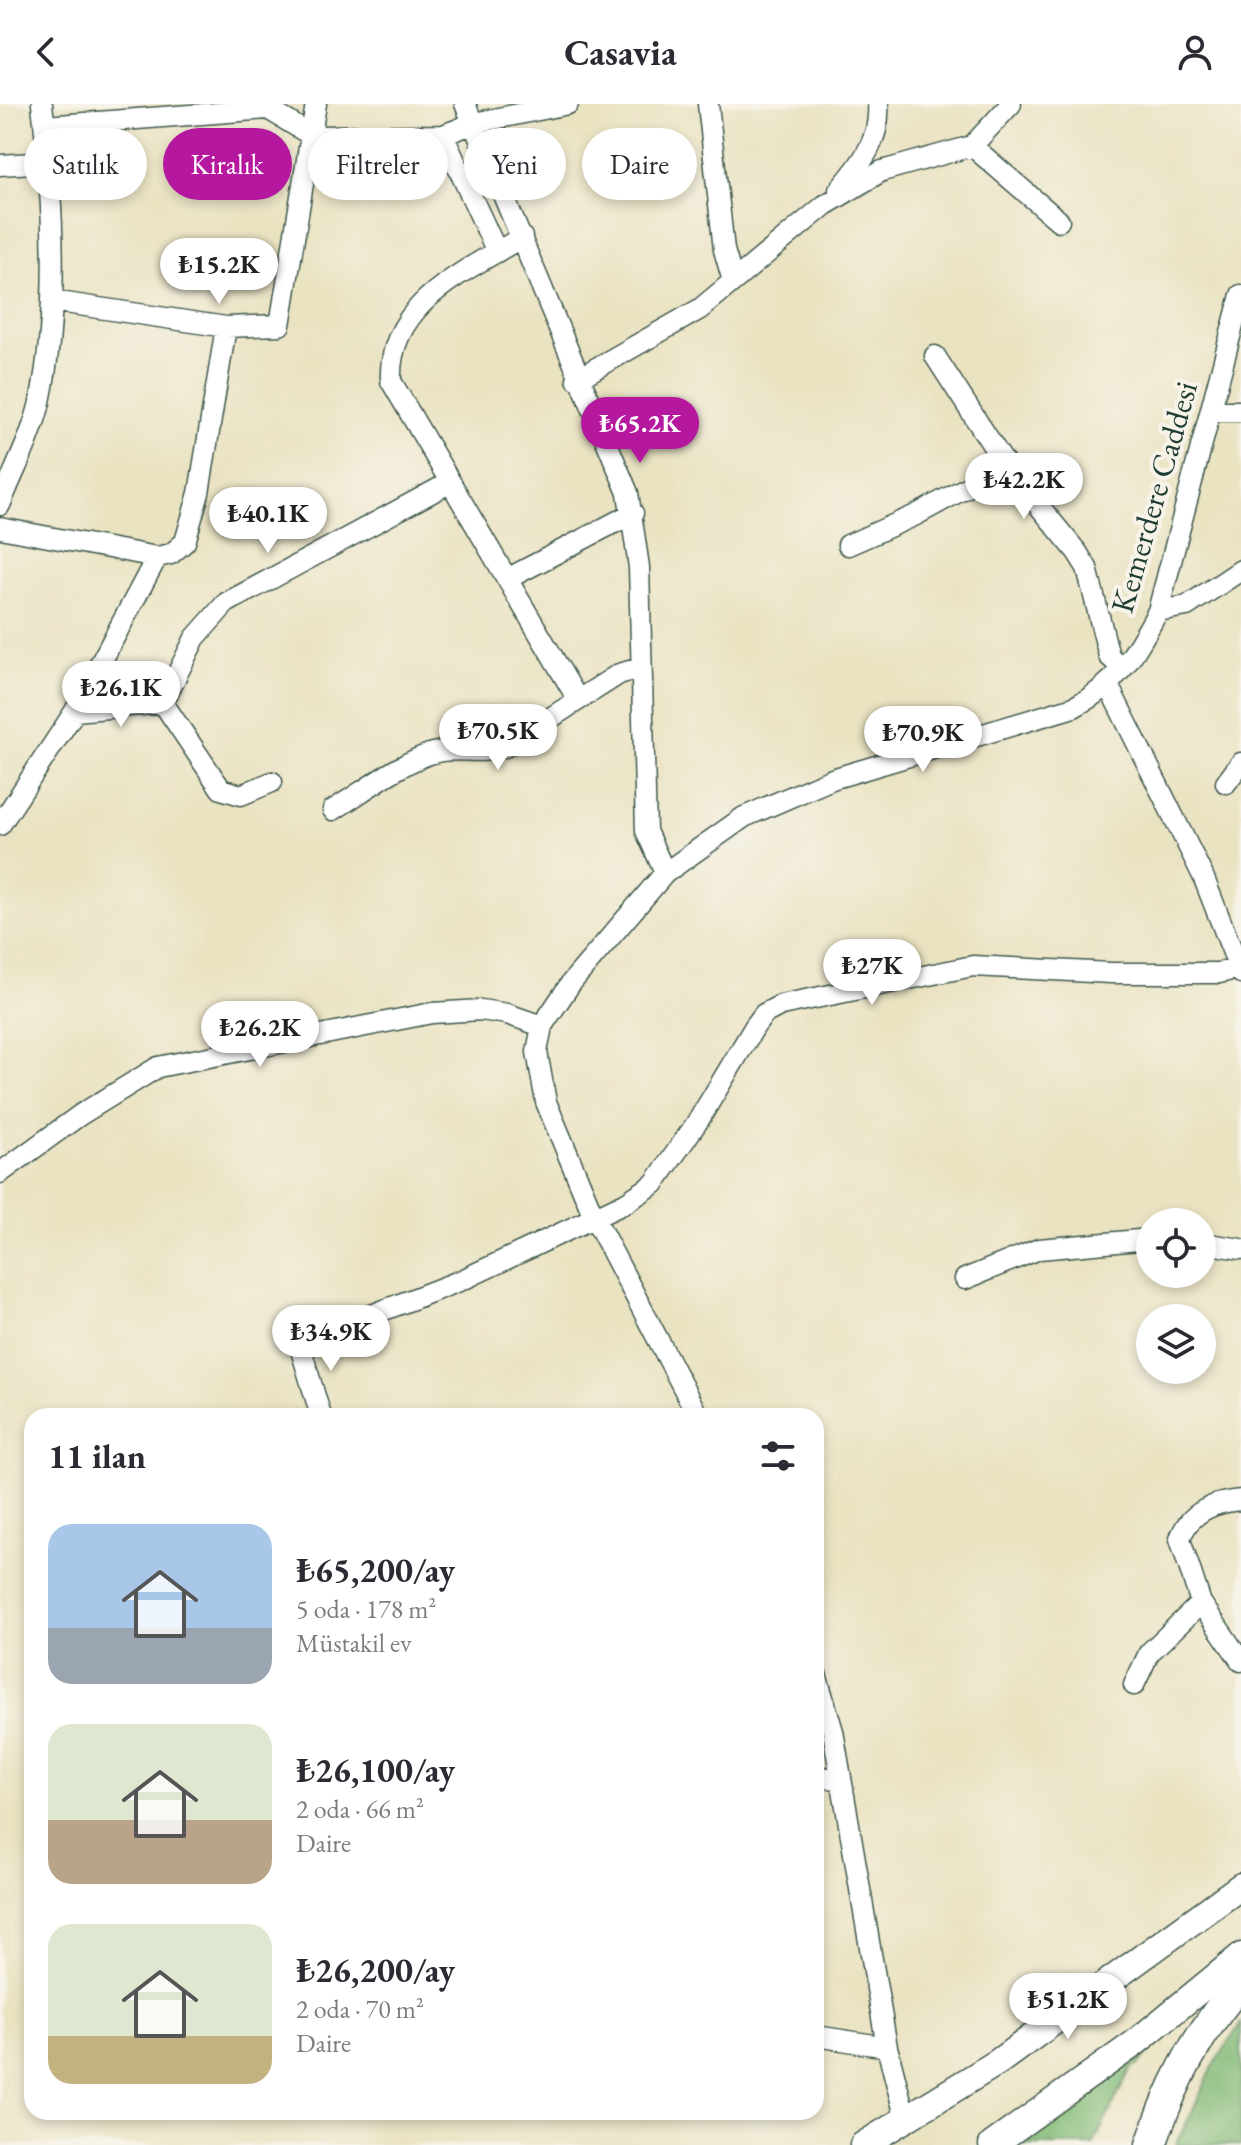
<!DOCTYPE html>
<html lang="tr">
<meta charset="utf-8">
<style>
:root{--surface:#fff;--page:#f2f2f3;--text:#2b2b33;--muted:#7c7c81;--accent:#b5179e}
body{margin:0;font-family:"EB Garamond",serif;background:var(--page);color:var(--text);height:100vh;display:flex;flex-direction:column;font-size:30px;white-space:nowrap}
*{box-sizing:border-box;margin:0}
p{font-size:26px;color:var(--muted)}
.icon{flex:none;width:44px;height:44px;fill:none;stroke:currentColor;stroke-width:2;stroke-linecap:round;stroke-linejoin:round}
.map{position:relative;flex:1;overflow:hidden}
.panel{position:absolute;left:24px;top:1304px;width:800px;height:712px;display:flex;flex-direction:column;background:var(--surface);border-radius:24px;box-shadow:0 4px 12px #0003}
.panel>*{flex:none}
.banner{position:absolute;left:24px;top:24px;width:800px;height:72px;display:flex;gap:16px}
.tools{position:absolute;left:1136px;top:1104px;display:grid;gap:16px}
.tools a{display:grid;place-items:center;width:80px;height:80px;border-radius:50%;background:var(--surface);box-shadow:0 4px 12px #0003;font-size:40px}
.price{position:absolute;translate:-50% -68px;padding:0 18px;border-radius:28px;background:#fff;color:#222;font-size:26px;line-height:52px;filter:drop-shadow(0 2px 4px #0008)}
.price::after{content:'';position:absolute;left:50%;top:48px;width:24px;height:18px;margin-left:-12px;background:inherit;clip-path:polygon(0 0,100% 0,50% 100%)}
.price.active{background:var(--accent);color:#fff}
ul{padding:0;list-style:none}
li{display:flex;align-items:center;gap:24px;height:200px;padding:0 24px}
li span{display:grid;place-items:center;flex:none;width:224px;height:160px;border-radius:24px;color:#555}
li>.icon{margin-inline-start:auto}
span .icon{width:96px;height:96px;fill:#fffc;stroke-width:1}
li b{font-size:34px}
h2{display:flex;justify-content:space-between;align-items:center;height:96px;padding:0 24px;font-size:34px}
.chip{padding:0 28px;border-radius:36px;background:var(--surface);box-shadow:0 4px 12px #0003;font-size:28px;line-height:72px}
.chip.active{background:var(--accent);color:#fff}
header{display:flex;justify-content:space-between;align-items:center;height:104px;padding:0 24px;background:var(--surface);font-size:36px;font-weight:700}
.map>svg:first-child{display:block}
.forest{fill:#84bb78;stroke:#527c56;stroke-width:2}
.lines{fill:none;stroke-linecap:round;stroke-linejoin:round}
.minor-casing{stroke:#3d5649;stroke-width:23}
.major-casing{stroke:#3d5649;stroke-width:29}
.highway-casing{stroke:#3d5649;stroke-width:33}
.minor{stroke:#fff;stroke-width:20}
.major{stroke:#fff;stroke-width:26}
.highway{stroke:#fff;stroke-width:30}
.labels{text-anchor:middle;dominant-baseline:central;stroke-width:8;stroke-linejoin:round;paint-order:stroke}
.street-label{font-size:32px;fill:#1f3d34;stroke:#f7f3e8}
</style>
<header><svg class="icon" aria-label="back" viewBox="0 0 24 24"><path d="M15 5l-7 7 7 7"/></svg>Casavia<svg class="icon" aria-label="person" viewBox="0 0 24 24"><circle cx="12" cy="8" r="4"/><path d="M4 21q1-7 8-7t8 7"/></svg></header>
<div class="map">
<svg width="1241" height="2041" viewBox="0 0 1241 2041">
<rect width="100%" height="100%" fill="#f7f3e8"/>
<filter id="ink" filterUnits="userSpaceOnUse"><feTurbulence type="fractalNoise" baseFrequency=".0125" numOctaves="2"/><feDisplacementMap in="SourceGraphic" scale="16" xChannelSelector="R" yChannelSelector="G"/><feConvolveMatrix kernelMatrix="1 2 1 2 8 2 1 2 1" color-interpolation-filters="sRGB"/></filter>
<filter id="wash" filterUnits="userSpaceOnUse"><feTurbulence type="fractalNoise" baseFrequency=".006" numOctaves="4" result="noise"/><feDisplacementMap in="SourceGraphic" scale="32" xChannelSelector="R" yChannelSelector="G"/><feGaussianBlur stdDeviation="1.8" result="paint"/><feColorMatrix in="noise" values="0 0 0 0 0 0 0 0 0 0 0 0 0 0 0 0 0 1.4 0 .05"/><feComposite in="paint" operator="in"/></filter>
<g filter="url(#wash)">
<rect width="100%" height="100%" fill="#eae3c2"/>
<path class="forest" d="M 1241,1919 L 1241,2041 L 1176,2041 L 1213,1963 Z
M 1162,1933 L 1140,1959 L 1131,1964 L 1093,2041 L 1013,2041 Z"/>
</g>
<g filter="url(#ink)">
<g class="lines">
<g class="minor-casing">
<path id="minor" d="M 465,0 L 628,389 L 639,463 L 646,727 L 665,769
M 708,0 L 724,146 L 733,177
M 45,22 L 268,5 L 312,32 L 443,31 L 474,19 L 568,0
M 443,31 L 497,148
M 972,42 L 1059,117
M 0,61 L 50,58
M 839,86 C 861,61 881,35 878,0
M 522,133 C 465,168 387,199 391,277 L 578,596
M 52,197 L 226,223
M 935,252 L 1006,362 L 1077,448 L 1087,464 L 1109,552 L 1122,564
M 577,275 L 700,205 L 825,101 L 882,67 L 972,42 L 1011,0
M 1212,307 L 1241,307
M 0,401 C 13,368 32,333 40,298 C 60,202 53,97 42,0
M 0,424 L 157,453 L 75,607 L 0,721
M 848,441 L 916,411 L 1006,362
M 157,453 L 171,450 L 185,438 L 199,389 L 226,223 L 280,221 L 316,0
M 507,475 L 633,409
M 1158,507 L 1187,502 L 1241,466
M 1109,583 L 1203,772 L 1241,869
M 163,599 L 195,534 L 226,499 L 449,379
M 163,599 L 221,685 L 241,691 L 272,678
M 75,607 L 163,599
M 1226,679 L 1241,659
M 333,706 C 362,689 404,655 437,648 C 460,643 482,651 505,643 L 619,570 L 640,564
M 0,1069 L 80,1011 L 158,963 L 432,909 L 481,906 L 507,910 L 542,922
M 1202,1139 L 1241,1145
M 965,1175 L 1039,1145 L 1150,1135
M 321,1312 L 299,1239 L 462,1176 L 625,1099 L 654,1080 L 698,1017 L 755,922 L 764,910 L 781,901 L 973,862 L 1111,869 L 1219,869 L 1239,864
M 698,1312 L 594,1113 L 546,998 L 537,948 L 542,922 L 571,879 L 665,769 L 744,713 L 832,675 L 1074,603 C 1118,580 1135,550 1158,507 L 1241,191
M 1241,1396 C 1214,1398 1189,1408 1180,1435 L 1201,1499 L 1241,1557
M 816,1570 L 833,1627 L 887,1943 L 906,2016
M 1134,1581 L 1149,1549 L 1201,1499
M 816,1672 L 841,1676
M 816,1932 L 887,1943"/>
</g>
<g class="major-casing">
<path id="major" d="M 863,2041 L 998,1958 L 1241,1782
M 992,2041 L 1135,1939 L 1241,1852"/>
</g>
<g class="highway-casing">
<path id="highway" d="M 1151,2041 C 1171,1981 1198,1927 1241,1879"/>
</g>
<use href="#minor" class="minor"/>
<use href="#major" class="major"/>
<use href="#highway" class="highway"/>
</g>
</g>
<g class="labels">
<g class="street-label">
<text transform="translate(1154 393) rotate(-74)">Kemerdere Caddesi</text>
</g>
</g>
</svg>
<div class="tools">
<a><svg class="icon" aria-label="locate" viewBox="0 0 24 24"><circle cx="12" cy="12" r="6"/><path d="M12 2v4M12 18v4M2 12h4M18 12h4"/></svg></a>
<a><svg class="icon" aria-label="layers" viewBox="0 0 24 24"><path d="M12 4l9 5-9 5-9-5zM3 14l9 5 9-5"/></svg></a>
</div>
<b class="price" style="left:219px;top:202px">₺15.2K</b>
<b class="price active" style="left:640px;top:361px">₺65.2K</b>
<b class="price" style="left:1024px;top:417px">₺42.2K</b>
<b class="price" style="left:268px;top:451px">₺40.1K</b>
<b class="price" style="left:121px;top:625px">₺26.1K</b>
<b class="price" style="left:498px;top:668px">₺70.5K</b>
<b class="price" style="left:923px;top:670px">₺70.9K</b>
<b class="price" style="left:872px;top:903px">₺27K</b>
<b class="price" style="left:260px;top:965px">₺26.2K</b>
<b class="price" style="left:331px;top:1269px">₺34.9K</b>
<b class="price" style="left:1068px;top:1937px">₺51.2K</b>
<div class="banner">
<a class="chip">Satılık</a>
<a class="chip active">Kiralık</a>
<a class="chip">Filtreler</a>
<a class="chip">Yeni</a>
<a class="chip">Daire</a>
</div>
<section class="panel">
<h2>11 ilan<svg class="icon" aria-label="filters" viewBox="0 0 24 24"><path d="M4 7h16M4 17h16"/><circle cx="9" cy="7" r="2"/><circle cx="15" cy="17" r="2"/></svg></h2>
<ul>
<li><span style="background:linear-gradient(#a9c7e8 65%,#9aa5b1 0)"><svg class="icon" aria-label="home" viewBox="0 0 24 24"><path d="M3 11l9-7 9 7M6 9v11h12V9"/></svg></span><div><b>₺65,200/ay</b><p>5 oda · 178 m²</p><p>Müstakil ev</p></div></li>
<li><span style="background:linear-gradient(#dfe7d0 60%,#b9a48a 0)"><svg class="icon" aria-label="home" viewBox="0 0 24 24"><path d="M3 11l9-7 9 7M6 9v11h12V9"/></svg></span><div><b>₺26,100/ay</b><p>2 oda · 66 m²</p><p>Daire</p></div></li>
<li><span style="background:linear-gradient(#dfe7d0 70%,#c2b280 0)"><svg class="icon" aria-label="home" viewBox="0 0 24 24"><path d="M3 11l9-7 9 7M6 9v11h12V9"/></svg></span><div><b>₺26,200/ay</b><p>2 oda · 70 m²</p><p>Daire</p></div></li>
</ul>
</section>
</div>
